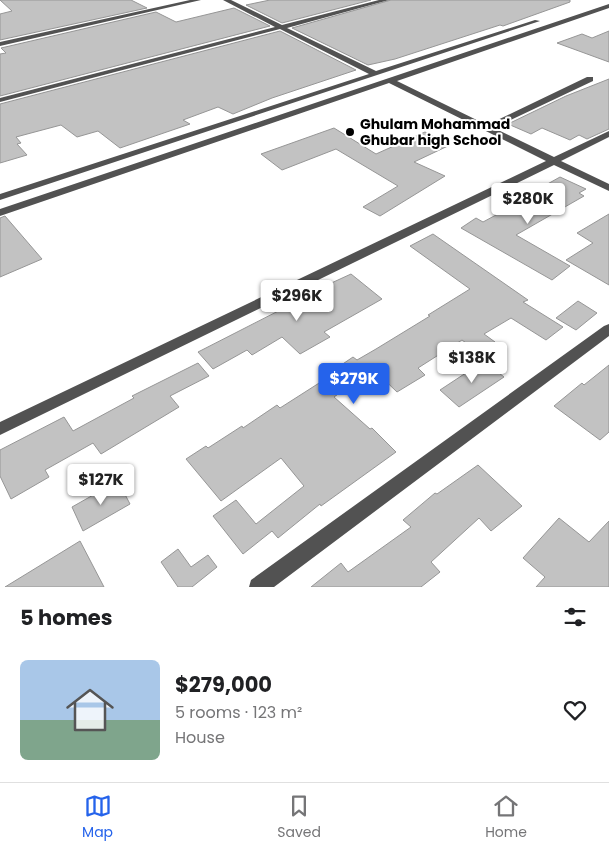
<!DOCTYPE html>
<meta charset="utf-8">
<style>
:root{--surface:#fff;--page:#f2f2f2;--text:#202124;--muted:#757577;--line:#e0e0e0;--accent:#2563eb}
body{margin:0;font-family:Poppins,sans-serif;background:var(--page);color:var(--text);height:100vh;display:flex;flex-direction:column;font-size:19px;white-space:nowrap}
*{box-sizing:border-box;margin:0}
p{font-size:16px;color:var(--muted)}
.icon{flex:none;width:28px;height:28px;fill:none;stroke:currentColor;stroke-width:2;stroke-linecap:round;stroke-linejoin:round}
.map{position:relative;height:587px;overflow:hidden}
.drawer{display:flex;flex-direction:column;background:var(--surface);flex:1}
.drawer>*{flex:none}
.price{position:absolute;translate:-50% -42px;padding:0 11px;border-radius:5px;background:#fff;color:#222;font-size:16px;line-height:32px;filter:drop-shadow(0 1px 2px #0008)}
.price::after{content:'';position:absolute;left:50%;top:30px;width:15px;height:11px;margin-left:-8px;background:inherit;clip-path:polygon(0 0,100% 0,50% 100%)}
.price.selected{background:var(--accent);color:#fff}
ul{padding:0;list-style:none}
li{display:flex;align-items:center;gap:15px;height:125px;padding:0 20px}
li+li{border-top:1px solid var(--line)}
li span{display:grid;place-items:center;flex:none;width:140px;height:100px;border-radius:8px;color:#555}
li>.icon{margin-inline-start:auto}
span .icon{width:60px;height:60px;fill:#fffc;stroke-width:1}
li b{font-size:21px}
h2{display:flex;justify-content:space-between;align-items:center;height:60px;padding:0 20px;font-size:21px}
.tabs{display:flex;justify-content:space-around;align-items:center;height:70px;border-top:1px solid var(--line);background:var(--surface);font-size:14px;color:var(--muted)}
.tabs a{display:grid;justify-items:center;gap:2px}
.tabs .selected{color:var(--accent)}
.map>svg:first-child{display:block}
.building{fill:#c2c2c2;stroke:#969696}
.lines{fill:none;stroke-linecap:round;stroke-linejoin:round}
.minor{fill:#525252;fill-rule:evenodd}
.poi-dot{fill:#000;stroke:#fff;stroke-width:2}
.labels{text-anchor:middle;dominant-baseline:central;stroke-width:4;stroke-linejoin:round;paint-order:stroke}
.far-poi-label{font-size:14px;font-weight:bold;fill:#000;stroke:#fff;text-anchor:start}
</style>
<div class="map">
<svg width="609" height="587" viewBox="0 0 609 587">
<rect width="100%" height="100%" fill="#fff"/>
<path class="building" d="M 0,0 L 131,0 L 147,8 L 0,40 L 0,14 L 12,11 Z
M 270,0 L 371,0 L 282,23 L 246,5 Z
M 391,0 L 570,0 L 570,2 L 503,26 L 500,25 L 395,59 L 368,65 L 292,28 Z
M 234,8 L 270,26 L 0,96 L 0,54 L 6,53 L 1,48 L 156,12 L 176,22 Z
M 280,31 L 356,70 L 272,98 L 233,114 L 218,107 L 183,120 L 190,124 L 120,148 L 98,131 L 77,137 L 61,125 L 16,137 L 21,143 L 17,144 L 27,155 L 0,163 L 0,104 Z
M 609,31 L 609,62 L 557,43 L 582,34 L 592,38 Z
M 609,79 L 609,129 L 587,139 L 579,135 L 570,140 L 542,128 L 531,134 L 508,124 L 566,96 Z
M 334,128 L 376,154 L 425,132 L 450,145 L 414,162 L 445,176 L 380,216 L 363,207 L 398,186 L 336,149 L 282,170 L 261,154 Z
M 560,177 L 586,189 L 579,193 L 584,196 L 516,235 L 570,266 L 552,280 L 461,228 L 476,218 L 483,222 L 522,201 L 510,195 L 526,186 L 535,191 Z
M 609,214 L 609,285 L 566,260 L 593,243 L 577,233 Z
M 5,216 L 42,259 L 0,277 L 0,218 Z
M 433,234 L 528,300 L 523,302 L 563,327 L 546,340 L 511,318 L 484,334 L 495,342 L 480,353 L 462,340 L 418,368 L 425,375 L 397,392 L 373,369 L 334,397 L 370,429 L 372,428 L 396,452 L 321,506 L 320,504 L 278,538 L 272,531 L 243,554 L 213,516 L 236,500 L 256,524 L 304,486 L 281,458 L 221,501 L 186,459 L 206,446 L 208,448 L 242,426 L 243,428 L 277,405 L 280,408 L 327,378 L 325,376 L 353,357 L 357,360 L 376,349 L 430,316 L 428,315 L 470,289 L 410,246 Z
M 351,274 L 382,299 L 324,332 L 330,337 L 300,354 L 282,337 L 252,355 L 247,350 L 213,369 L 198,352 L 292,304 L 294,305 L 330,288 L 327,285 Z
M 578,301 L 597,313 L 576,330 L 556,318 Z
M 484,361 L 504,377 L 459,407 L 440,390 Z
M 198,363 L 209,376 L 170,396 L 179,407 L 101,454 L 93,443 L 45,470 L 49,477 L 11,499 L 0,476 L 0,450 L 64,417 L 73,431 L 134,398 L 132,396 Z
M 609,365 L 609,432 L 600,440 L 554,406 L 582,383 L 584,385 Z
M 478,465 L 522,506 L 491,531 L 479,518 L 431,562 L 440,572 L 421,587 L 311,587 L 341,563 L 348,572 L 411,527 L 403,520 L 435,493 L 437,494 Z
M 118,481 L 130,504 L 83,531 L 72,507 Z
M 559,518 L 589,542 L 609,521 L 609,587 L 536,587 L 545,577 L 523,558 Z
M 80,541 L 104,587 L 5,587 Z
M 178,549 L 191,567 L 208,555 L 217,567 L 192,587 L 178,587 L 161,562 Z"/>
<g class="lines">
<path class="minor" d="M 190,0 L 201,0 L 0,46 L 0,42 Z
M 223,0 L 231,0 L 282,25 L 379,0 L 389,0 L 287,28 L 376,71 L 535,20 L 540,21 L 0,200 L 0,194 L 369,74 L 280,29 L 0,102 L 0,98 L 275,27 Z
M 609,4 L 609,8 L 397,81 L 487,125 L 587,77 L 593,77 L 593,81 L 494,128 L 554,157 L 609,131 L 609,137 L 561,161 L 609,184 L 609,191 L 554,165 L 0,435 L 0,422 L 546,161 L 389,83 L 0,216 L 0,209 Z
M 609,324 L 609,336 L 274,587 L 249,587 L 251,580 L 604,326 Z"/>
</g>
<circle class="poi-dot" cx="350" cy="132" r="5"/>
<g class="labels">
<g class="far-poi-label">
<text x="360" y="124">Ghulam Mohammad<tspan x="360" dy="16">Ghubar high School</tspan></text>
</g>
</g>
</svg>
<b class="price" style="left:528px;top:225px">$280K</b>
<b class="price" style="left:297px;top:322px">$296K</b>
<b class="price" style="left:472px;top:384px">$138K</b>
<b class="price selected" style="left:354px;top:405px">$279K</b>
<b class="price" style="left:101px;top:506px">$127K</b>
</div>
<section class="drawer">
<h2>5 homes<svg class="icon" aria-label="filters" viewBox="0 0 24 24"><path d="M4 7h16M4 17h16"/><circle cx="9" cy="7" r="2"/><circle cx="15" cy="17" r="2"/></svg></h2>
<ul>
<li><span style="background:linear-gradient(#a9c7e8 60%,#7fa58c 0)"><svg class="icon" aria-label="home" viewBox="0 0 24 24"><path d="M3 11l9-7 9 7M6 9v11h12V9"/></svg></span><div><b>$279,000</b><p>5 rooms · 123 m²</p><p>House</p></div><svg class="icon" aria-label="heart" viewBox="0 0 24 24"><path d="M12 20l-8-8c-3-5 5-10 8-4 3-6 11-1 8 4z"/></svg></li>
</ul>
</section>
<nav class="tabs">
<a class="selected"><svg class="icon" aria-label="map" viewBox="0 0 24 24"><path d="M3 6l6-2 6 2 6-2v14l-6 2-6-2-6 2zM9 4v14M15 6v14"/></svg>Map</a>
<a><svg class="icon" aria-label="saved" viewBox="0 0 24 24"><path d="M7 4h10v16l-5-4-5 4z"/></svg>Saved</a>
<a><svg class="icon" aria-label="home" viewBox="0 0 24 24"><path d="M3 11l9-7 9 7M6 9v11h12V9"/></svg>Home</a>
</nav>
